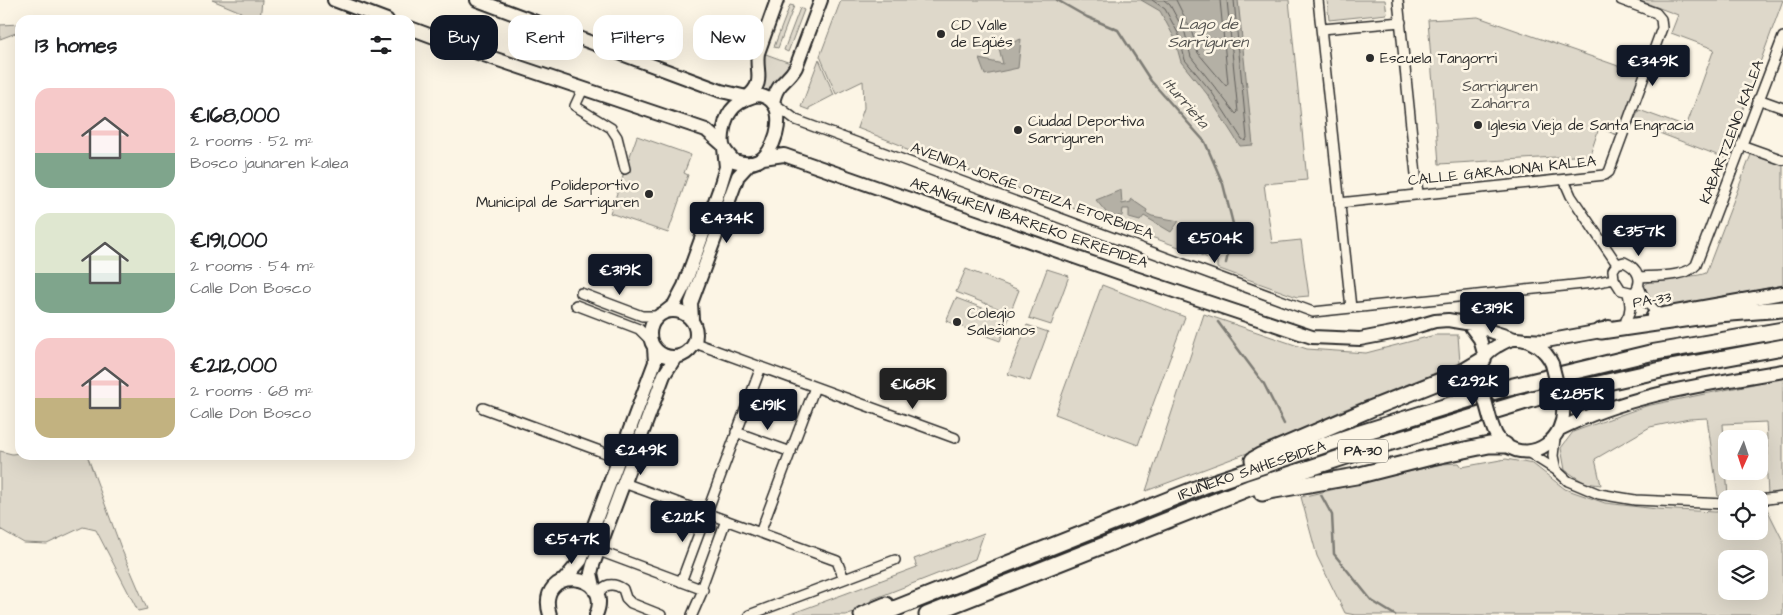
<!DOCTYPE html>
<meta charset="utf-8">
<style>
:root{--surface:#fff;--page:#f2f2f2;--text:#202124;--muted:#757577;--accent:#111827}
body{margin:0;font-family:"Architects Daughter",sans-serif;background:var(--page);color:var(--text);height:100vh;display:flex;flex-direction:column;font-size:19px;white-space:nowrap}
*{box-sizing:border-box;margin:0}
p{font-size:16px;color:var(--muted)}
.icon{flex:none;width:28px;height:28px;fill:none;stroke:currentColor;stroke-width:2;stroke-linecap:round;stroke-linejoin:round}
.map{position:relative;flex:1;overflow:hidden}
.sheet{position:absolute;left:15px;top:15px;width:400px;height:445px;display:flex;flex-direction:column;background:var(--surface);border-radius:15px;box-shadow:0 5px 20px #0002}
.sheet>*{flex:none}
.top-card{position:absolute;left:430px;top:15px;width:475px;height:45px;display:flex;gap:10px}
.needle{width:32px;rotate:183deg}
.buttons{position:absolute;left:1718px;top:430px;display:grid;gap:10px}
.buttons a{display:grid;place-items:center;width:50px;height:50px;border-radius:10px;background:var(--surface);box-shadow:0 5px 20px #0002;font-size:25px}
.price{position:absolute;translate:-50% -42px;padding:0 11px;border-radius:5px;background:var(--accent);color:#fff;font-size:16px;line-height:32px;filter:drop-shadow(0 1px 2px #0008)}
.price::after{content:'';position:absolute;left:50%;top:30px;width:15px;height:11px;margin-left:-8px;background:inherit;clip-path:polygon(0 0,100% 0,50% 100%)}
.price.current{background:#222;color:#fff}
ul{padding:0;list-style:none}
li{display:flex;align-items:center;gap:15px;height:125px;padding:0 20px}
li span{display:grid;place-items:center;flex:none;width:140px;height:100px;border-radius:15px;color:#555}
li>.icon{margin-inline-start:auto}
span .icon{width:60px;height:60px;fill:#fffc;stroke-width:1}
li b{font-size:21px}
h2{display:flex;justify-content:space-between;align-items:center;height:60px;padding:0 20px;font-size:21px}
.tag{padding:0 18px;border-radius:15px;background:var(--surface);box-shadow:0 5px 20px #0002;font-size:18px;line-height:45px}
.tag.current{background:var(--accent);color:#fff}
.map>svg:first-child{display:block}
.green{fill:#ded8ca;stroke:#84827a;fill-rule:evenodd}
.water{fill:#b4b0a5;stroke:#7d7b74}
.lines{fill:none;stroke-linecap:round;stroke-linejoin:round}
.shore{stroke:#62605c;stroke-width:1}
.stream{stroke:#7d7b74;stroke-width:2.5}
.street-casing{stroke:#2b2b2b;stroke-width:12}
.secondary-casing{stroke:#2b2b2b;stroke-width:16}
.highway-casing{stroke:#2b2b2b;stroke-width:19}
.street{stroke:#fcf5e5;stroke-width:9}
.secondary{stroke:#fcf5e5;stroke-width:12}
.highway{stroke:#fcf5e5;stroke-width:15}
.secondary-bridge-casing{stroke:#2b2b2b;stroke-width:16;stroke-linecap:butt}
.secondary-bridge{stroke:#fcf5e5;stroke-width:12}
.poi-dot{fill:#2b2b2b;stroke:#fcf5e5;stroke-width:2}
.labels{text-anchor:middle;dominant-baseline:central;stroke-width:5;stroke-linejoin:round;paint-order:stroke}
.shield{fill:#fcf5e5;stroke:#6a6863;stroke-width:1}
.shield-label{font-size:14px;font-weight:bold;fill:#2b2b2b}
.poi-label{font-size:15px;fill:#2b2b2b;stroke:#fcf5e5;text-anchor:start}
.park-label{font-size:15px;fill:#585653;stroke:#fcf5e5}
.street-label{font-size:15px;fill:#2b2b2b;stroke:#fcf5e5}
.water-label{font-size:16px;font-style:italic;fill:#545350;stroke:#fcf5e5}
</style>
<div class="map">
<svg width="1783" height="615" viewBox="0 0 1783 615">
<rect width="100%" height="100%" fill="#fcf5e5"/>
<filter id="ink" filterUnits="userSpaceOnUse"><feTurbulence type="fractalNoise" baseFrequency=".02" numOctaves="2"/><feDisplacementMap in="SourceGraphic" scale="10" xChannelSelector="R" yChannelSelector="G"/><feConvolveMatrix kernelMatrix="1 2 1 2 8 2 1 2 1" color-interpolation-filters="sRGB"/></filter>
<g filter="url(#ink)">
<path class="green" d="M 212,0 L 262,0 L 260,20 L 242,20 L 241,12 Z
M 841,0 L 1289,0 L 1307,180 L 1264,184 L 1272,243 L 1301,240 L 1309,296 L 1297,297 L 1217,268 L 1217,261 L 965,169 L 963,171 L 940,162 L 942,155 L 935,153 L 933,160 L 925,157 L 928,150 L 921,147 L 918,154 L 902,148 L 903,146 L 857,128 L 864,108 L 863,81 L 836,94 L 820,56 Z
M 1327,0 L 1385,0 L 1387,14 L 1329,20 Z
M 1638,0 L 1783,0 L 1725,158 L 1633,123 L 1639,110 L 1686,127 L 1714,49 L 1671,33 L 1678,15 Z
M 790,5 L 794,6 L 778,48 L 774,47 Z
M 800,8 L 804,10 L 788,52 L 784,50 Z
M 1478,17 L 1644,75 L 1622,137 L 1599,128 L 1590,155 L 1439,164 L 1428,20 Z
M 20,24 L 20,35 L 16,33 L 0,39 L 0,25 Z
M 763,53 L 793,64 L 773,83 L 770,93 L 762,88 L 765,75 Z
M 819,59 L 834,95 L 809,108 L 809,110 L 801,107 Z
M 637,136 L 691,155 L 684,173 L 688,175 L 668,233 L 610,213 Z
M 1752,152 L 1783,163 L 1783,285 L 1668,308 C 1654,307 1643,301 1644,286 C 1656,272 1689,280 1706,273 Z
M 966,269 L 1019,290 L 1010,313 L 956,292 Z
M 1047,269 L 1069,276 L 1051,325 L 1029,318 Z
M 1102,285 L 1185,317 L 1138,445 L 1055,414 Z
M 956,298 L 1009,318 L 1000,341 L 946,321 Z
M 1204,314 L 1307,349 L 1366,353 L 1435,335 L 1458,335 L 1460,363 L 1343,410 L 1266,446 L 1146,491 Z
M 1027,325 L 1048,332 L 1030,381 L 1008,374 Z
M 1783,378 L 1783,492 L 1768,495 L 1766,458 L 1768,455 L 1766,422 L 1723,424 L 1728,497 L 1718,496 L 1707,418 L 1689,419 L 1650,427 L 1595,459 L 1601,485 L 1585,483 L 1565,470 L 1561,448 L 1573,432 L 1581,429 L 1646,406 Z
M 0,451 L 12,454 L 20,453 L 20,455 L 87,455 L 121,548 L 147,609 L 138,611 L 96,530 L 83,527 L 47,544 L 24,543 L 0,529 Z
M 1506,459 L 1533,464 L 1565,489 L 1605,503 L 1657,509 L 1715,512 L 1726,511 L 1726,531 L 1759,531 L 1759,507 L 1766,507 L 1783,541 L 1783,615 L 1355,615 L 1345,613 L 1317,556 L 1301,497 L 1442,464 L 1459,463 L 1462,467 ZM 1726,559 L 1759,559 L 1759,591 L 1726,591 Z
M 984,533 L 975,559 L 871,600 L 869,606 L 846,615 L 788,615 L 917,567 L 914,559 Z"/>
<path class="water" d="M 1141,0 L 1238,0 L 1253,145 L 1240,146 L 1207,94 L 1181,62 L 1174,37 L 1160,11 Z
M 1021,39 L 1018,68 L 985,75 L 979,59 L 1003,64 L 999,48 Z
M 1121,190 L 1122,204 L 1131,202 L 1131,199 L 1147,210 L 1146,213 L 1152,216 L 1179,221 L 1171,232 L 1144,216 L 1140,221 L 1129,218 L 1129,209 L 1123,209 L 1122,216 L 1110,217 L 1096,200 Z"/>
<g class="lines">
<path class="shore" d="M 1152,0 L 1165,9 L 1179,35 L 1185,60 L 1211,91 L 1242,139 L 1245,141 L 1247,138 L 1234,0
M 1164,0 L 1170,5 L 1185,33 L 1191,57 L 1236,114 L 1238,112 L 1227,0
M 1176,0 L 1191,30 L 1198,53 L 1226,86 L 1228,83 L 1220,0"/>
<path class="stream" d="M 1057,0 L 1087,17 L 1118,30 L 1151,81 L 1205,142 L 1223,184 L 1234,228 L 1226,263
M 1218,322 L 1264,384 L 1284,424
M 1321,495 L 1332,515 L 1334,554 L 1372,601 L 1395,615"/>
<g class="street-casing">
<path id="street" d="M 1318,0 L 1351,308
M 1398,0 L 1418,194
M 1322,29 L 1401,22
M 582,88 L 582,91 L 575,106 L 611,128 L 617,137 L 625,169
M 1758,99 L 1783,108
M 774,103 L 796,120 L 1313,312 L 1593,283 L 1614,279
M 1741,145 L 1783,160
M 1564,180 L 1571,196 L 1617,264
M 1339,203 L 1605,175 L 1609,172 L 1662,28 L 1661,19 L 1656,13 L 1621,0
M 1624,262 C 1638,268 1644,281 1634,293 L 1621,290 L 1614,279 L 1613,270 L 1617,264 Z
M 1640,277 C 1655,276 1686,277 1696,265 L 1783,37
M 1639,287 L 1645,301 L 1660,315
M 581,293 L 642,316 L 658,316
M 576,305 L 639,329 L 650,340
M 1626,320 C 1632,311 1630,303 1628,293
M 695,343 L 955,438
M 483,408 L 619,458
M 736,432 L 791,452
M 1555,438 L 1553,456 L 1556,470
M 1526,451 L 1556,470 L 1568,481 L 1599,494 L 1635,500 L 1726,504
M 624,483 L 837,561 L 844,579
M 1759,500 L 1783,497
M 760,533 L 815,387
M 599,551 L 701,589
M 681,582 L 761,367
M 598,600 C 599,585 611,581 623,589 L 626,598 L 631,603 L 661,615
M 692,615 L 703,590 L 701,589 L 726,520
M 749,615 L 895,560"/>
</g>
<g class="secondary-casing">
<path id="secondary" d="M 334,0 L 387,20
M 477,0 L 721,91 L 747,97 C 766,82 755,72 758,53 L 777,0
M 410,28 L 475,52 L 706,130 L 723,145
M 759,95 C 763,96 769,98 772,102 C 786,116 774,154 758,161 C 750,165 742,163 734,161 C 730,156 724,151 723,145 C 722,140 723,133 724,128 C 727,109 740,99 759,95 Z
M 773,103 C 777,81 787,83 796,67 L 821,0
M 763,158 L 784,155 L 1129,276 L 1312,337 L 1360,339 L 1397,332 L 1435,321 L 1448,320 L 1477,325 L 1493,332 L 1515,339
M650 334a23 23 0 1 1 46 0a23 23 0 1 1-46 0Z
M 665,312 L 674,305 L 684,286 L 719,190 L 726,167 L 724,148
M 1653,316 L 1783,293
M 692,319 L 691,303 L 738,176 L 750,163
M 1469,324 L 1480,339 L 1485,357
M 1527,340 L 1546,341 L 1601,331 L 1609,327
M 1481,386 C 1481,377 1479,367 1483,359 C 1486,354 1492,349 1497,346 C 1503,343 1509,339 1515,339 C 1531,338 1546,350 1552,364
M 1491,422 C 1494,431 1497,440 1505,445 C 1534,464 1566,438 1563,407
M 1560,429 C 1628,394 1708,384 1783,371
M 564,580 L 581,560 L 655,362 L 654,348
M 595,591 L 591,573 L 593,565 L 664,375 L 675,358
M 550,615 C 534,564 615,571 596,615"/>
</g>
<g class="highway-casing">
<g id="highway">
<path d="M 1601,331 L 1718,314 L 1783,309"/>
<path d="M 1253,460 L 1260,456 L 1370,409 L 1463,372 L 1483,360"/>
<path d="M 1262,493 L 1269,491 L 1356,476 L 1431,457 L 1489,445 L 1505,445"/>
<path d="M 862,615 L 886,605"/>
<path id="s1" d="M 879,615 L 1203,486 L 1351,436 L 1505,388 L 1650,353 L 1783,330"/>
<path d="M 927,615 L 1249,488 L 1365,450 L 1536,398 L 1670,368 L 1783,347"/>
</g>
</g>
<use href="#street" class="street"/>
<use href="#secondary" class="secondary"/>
<use href="#highway" class="highway"/>
<g class="secondary-bridge-casing">
<path id="secondary-bridge" d="M 1552,364 L 1563,407
M 1481,386 L 1491,422"/>
</g>
<use href="#secondary-bridge" class="secondary-bridge"/>
</g>
</g>
<g class="poi-dot">
<circle cx="941" cy="34" r="5"/>
<circle cx="1370" cy="58" r="5"/>
<circle cx="1478" cy="125" r="5"/>
<circle cx="1018" cy="130" r="5"/>
<circle cx="649" cy="194" r="5"/>
<circle cx="957" cy="322" r="5"/>
</g>
<g class="labels">
<rect class="shield" x="1338" y="439.5" width="50" height="23" rx="4"/>
<g class="shield-label">
<text x="1363" y="451">PA-30</text>
</g>
<g class="poi-label">
<text x="951" y="25">CD Valle<tspan x="951" dy="17">de Egüés</tspan></text>
<text x="1380" y="58">Escuela Tangorri</text>
<text x="1028" y="121">Ciudad Deportiva<tspan x="1028" dy="17">Sarriguren</tspan></text>
<text x="1488" y="125">Iglesia Vieja de Santa Engracia</text>
<text x="639" y="185" text-anchor="end">Polideportivo<tspan x="639" dy="17">Municipal de Sarriguren</tspan></text>
<text x="967" y="313">Colegio<tspan x="967" dy="17">Salesianos</tspan></text>
</g>
<g class="park-label">
<text x="1500" y="86">Sarriguren<tspan x="1500" dy="17">Zaharra</tspan></text>
</g>
<g class="street-label">
<text transform="translate(1732 132) rotate(-69)">KABARTZENO KALEA</text>
<text transform="translate(1502 171) rotate(-6)">CALLE GARAJONAI KALEA</text>
<text transform="translate(1032 191) rotate(20)">AVENIDA JORGE OTEIZA ETORBIDEA</text>
<text transform="translate(1029 223) rotate(19)">ARANGUREN IBARREKO ERREPIDEA</text>
<text transform="translate(1652 300) rotate(-9)">PA-33</text>
<text stroke="none"><textPath href="#s1" startOffset="400">IRUÑEKO SAIHESBIDEA</textPath></text>
</g>
<g class="water-label">
<text x="1208" y="24">Lago de<tspan x="1208" dy="18">Sarriguren</tspan></text>
<text transform="translate(1186 103) rotate(49)">Iturrieta</text>
</g>
</g>
</svg>
<div class="buttons">
<a><svg class="needle" viewBox="-14 -14 28 28"><path d="M0-13l5 13h-10z" fill="#e53935"/><path d="M0 13l5-13h-10z" fill="#757577"/></svg></a>
<a><svg class="icon" aria-label="locate" viewBox="0 0 24 24"><circle cx="12" cy="12" r="6"/><path d="M12 2v4M12 18v4M2 12h4M18 12h4"/></svg></a>
<a><svg class="icon" aria-label="layers" viewBox="0 0 24 24"><path d="M12 4l9 5-9 5-9-5zM3 14l9 5 9-5"/></svg></a>
</div>
<b class="price" style="left:1653px;top:87px">€349K</b>
<b class="price" style="left:727px;top:244px">€434K</b>
<b class="price" style="left:1639px;top:257px">€357K</b>
<b class="price" style="left:1215px;top:264px">€504K</b>
<b class="price" style="left:620px;top:296px">€319K</b>
<b class="price" style="left:1492px;top:334px">€319K</b>
<b class="price" style="left:1473px;top:407px">€292K</b>
<b class="price current" style="left:913px;top:410px">€168K</b>
<b class="price" style="left:1577px;top:420px">€285K</b>
<b class="price" style="left:768px;top:431px">€191K</b>
<b class="price" style="left:641px;top:476px">€249K</b>
<b class="price" style="left:683px;top:543px">€212K</b>
<b class="price" style="left:572px;top:565px">€547K</b>
<div class="top-card">
<a class="tag current">Buy</a>
<a class="tag">Rent</a>
<a class="tag">Filters</a>
<a class="tag">New</a>
</div>
<section class="sheet">
<h2>13 homes<svg class="icon" aria-label="filters" viewBox="0 0 24 24"><path d="M4 7h16M4 17h16"/><circle cx="9" cy="7" r="2"/><circle cx="15" cy="17" r="2"/></svg></h2>
<ul>
<li><span style="background:linear-gradient(#f6c9c9 65%,#7fa58c 0)"><svg class="icon" aria-label="home" viewBox="0 0 24 24"><path d="M3 11l9-7 9 7M6 9v11h12V9"/></svg></span><div><b>€168,000</b><p>2 rooms · 52 m²</p><p>Bosco jaunaren kalea</p></div></li>
<li><span style="background:linear-gradient(#dfe7d0 60%,#7fa58c 0)"><svg class="icon" aria-label="home" viewBox="0 0 24 24"><path d="M3 11l9-7 9 7M6 9v11h12V9"/></svg></span><div><b>€191,000</b><p>2 rooms · 54 m²</p><p>Calle Don Bosco</p></div></li>
<li><span style="background:linear-gradient(#f6c9c9 60%,#c2b280 0)"><svg class="icon" aria-label="home" viewBox="0 0 24 24"><path d="M3 11l9-7 9 7M6 9v11h12V9"/></svg></span><div><b>€212,000</b><p>2 rooms · 68 m²</p><p>Calle Don Bosco</p></div></li>
</ul>
</section>
</div>
